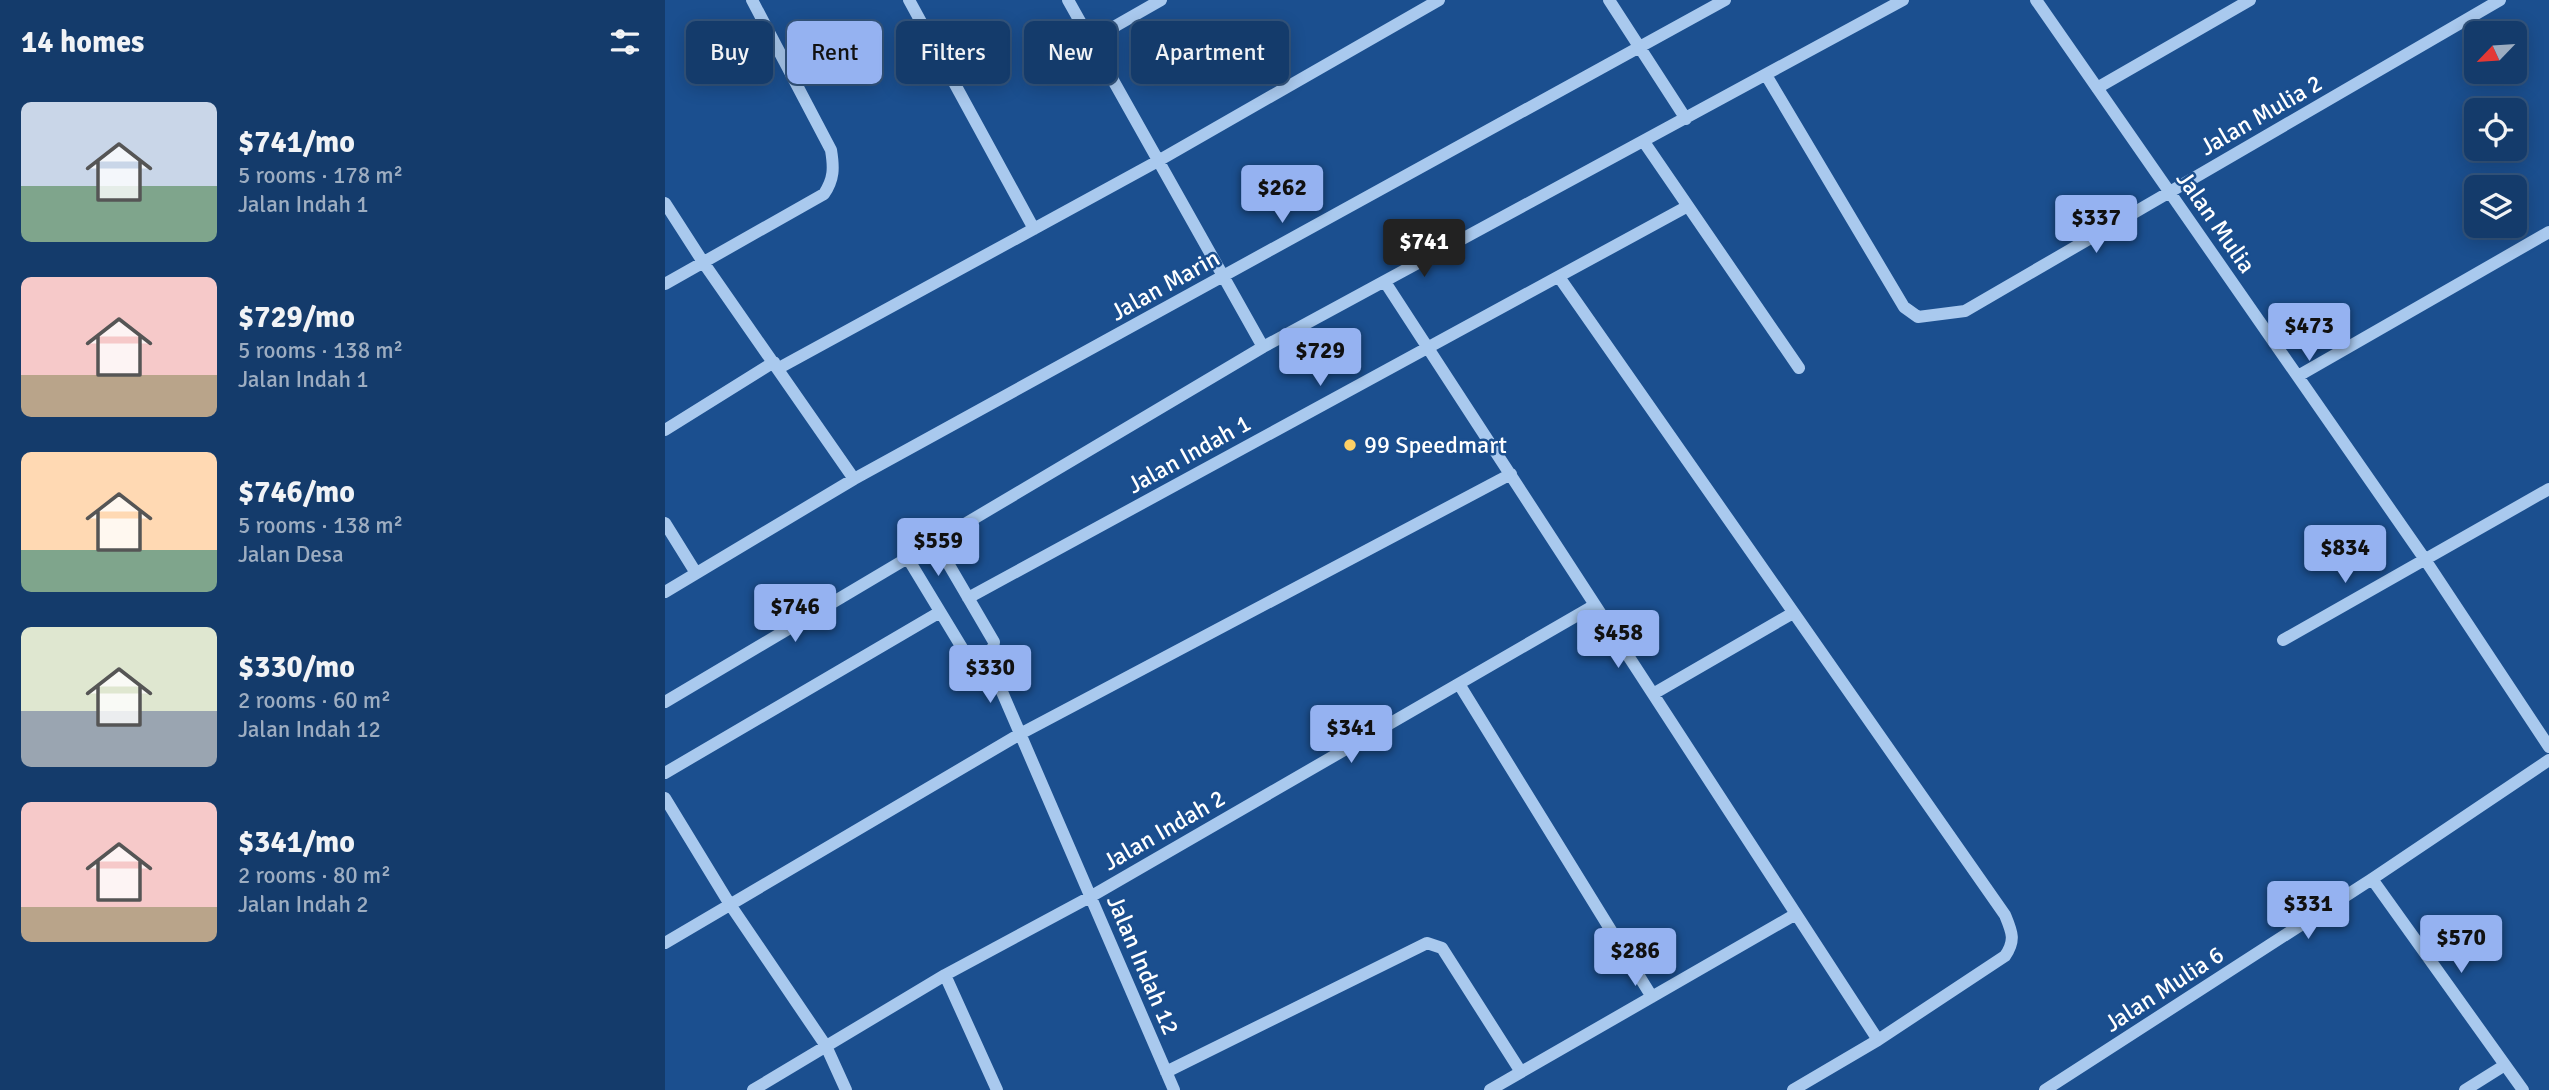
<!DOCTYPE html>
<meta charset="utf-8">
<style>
:root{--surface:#143b6b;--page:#214673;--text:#f1f3f6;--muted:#9dadc1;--line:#33557e;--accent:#95b2f1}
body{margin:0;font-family:Signika,sans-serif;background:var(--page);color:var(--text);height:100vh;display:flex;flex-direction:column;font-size:26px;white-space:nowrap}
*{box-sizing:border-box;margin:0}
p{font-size:23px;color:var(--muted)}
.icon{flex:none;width:38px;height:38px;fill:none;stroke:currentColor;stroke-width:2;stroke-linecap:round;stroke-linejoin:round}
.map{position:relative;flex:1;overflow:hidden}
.details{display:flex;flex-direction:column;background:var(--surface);width:665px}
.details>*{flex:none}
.top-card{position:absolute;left:21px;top:21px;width:665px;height:63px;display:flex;gap:14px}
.needle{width:46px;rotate:245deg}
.controls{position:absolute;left:1799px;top:21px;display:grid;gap:14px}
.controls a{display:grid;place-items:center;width:63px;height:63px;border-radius:10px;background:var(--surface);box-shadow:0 4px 18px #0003,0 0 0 2px var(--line);font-size:35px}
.price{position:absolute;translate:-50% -60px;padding:0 16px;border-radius:7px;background:var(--accent);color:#111;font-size:23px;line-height:46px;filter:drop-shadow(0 2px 4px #0008)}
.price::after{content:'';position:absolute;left:50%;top:42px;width:21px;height:16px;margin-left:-10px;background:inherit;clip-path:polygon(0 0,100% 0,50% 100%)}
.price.selected{background:#222;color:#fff}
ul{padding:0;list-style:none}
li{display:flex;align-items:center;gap:21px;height:175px;padding:0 21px}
li span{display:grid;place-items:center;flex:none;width:196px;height:140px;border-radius:10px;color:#555}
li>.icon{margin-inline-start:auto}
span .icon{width:84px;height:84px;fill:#fffc;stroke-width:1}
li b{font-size:30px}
h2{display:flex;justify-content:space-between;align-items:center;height:84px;padding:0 21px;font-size:30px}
.tag{padding:0 24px;border-radius:10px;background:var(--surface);box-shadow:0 4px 18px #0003,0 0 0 2px var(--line);font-size:24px;line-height:63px}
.tag.selected{background:var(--accent);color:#111}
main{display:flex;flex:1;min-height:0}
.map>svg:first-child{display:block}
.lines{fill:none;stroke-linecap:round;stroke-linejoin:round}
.minor{stroke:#a9c9ee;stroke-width:12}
.poi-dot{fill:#ffd166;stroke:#1b4f8f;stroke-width:2.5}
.labels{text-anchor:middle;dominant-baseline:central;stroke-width:5;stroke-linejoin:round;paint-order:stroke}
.street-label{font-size:24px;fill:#fff;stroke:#1b4f8f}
.poi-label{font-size:24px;fill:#fff;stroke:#1b4f8f;text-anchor:start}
</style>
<main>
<section class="details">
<h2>14 homes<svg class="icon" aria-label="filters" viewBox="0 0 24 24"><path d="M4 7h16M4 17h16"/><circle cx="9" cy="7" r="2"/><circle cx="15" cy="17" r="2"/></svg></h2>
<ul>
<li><span style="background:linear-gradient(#c9d6e8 60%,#7fa58c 0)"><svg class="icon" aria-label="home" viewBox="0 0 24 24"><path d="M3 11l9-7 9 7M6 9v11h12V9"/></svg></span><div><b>$741/mo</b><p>5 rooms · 178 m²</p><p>Jalan Indah 1</p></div></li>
<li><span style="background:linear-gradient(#f6c9c9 70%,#b9a48a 0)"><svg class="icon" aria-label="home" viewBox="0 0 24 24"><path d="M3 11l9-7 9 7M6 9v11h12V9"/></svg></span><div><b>$729/mo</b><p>5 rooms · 138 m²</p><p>Jalan Indah 1</p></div></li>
<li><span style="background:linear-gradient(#ffd9b3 70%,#7fa58c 0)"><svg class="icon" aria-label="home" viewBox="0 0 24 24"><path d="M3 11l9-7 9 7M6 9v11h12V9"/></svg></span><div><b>$746/mo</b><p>5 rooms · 138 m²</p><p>Jalan Desa</p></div></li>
<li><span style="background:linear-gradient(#dfe7d0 60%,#9aa5b1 0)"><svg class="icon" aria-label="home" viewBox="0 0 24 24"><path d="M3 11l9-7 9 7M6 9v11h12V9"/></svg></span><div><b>$330/mo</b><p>2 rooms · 60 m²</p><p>Jalan Indah 12</p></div></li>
<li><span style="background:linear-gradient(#f6c9c9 75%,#b9a48a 0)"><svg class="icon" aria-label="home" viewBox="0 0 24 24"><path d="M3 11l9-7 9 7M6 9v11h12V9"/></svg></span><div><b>$341/mo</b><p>2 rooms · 80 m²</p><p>Jalan Indah 2</p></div></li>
</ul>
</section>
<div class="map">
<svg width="1884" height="1090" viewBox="0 0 1884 1090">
<rect width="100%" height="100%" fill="#1b4f8f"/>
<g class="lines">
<path class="minor" d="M 244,0 L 369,229
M 403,0 L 598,347
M 944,0 L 1021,119
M 1371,0 L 1759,558 L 1884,747
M 426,40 L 496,0
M 1101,75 L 1239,307 L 1253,317 L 1300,311 L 1835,0
M 1432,88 L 1585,0
M 979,142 L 1134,368
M 0,203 L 38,262 L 189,479
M 894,277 L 1340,915 C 1347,932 1351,940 1340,956 L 1213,1040 L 1128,1090
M 720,282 L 1213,1040
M 0,284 L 159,194 C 169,179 169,168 166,150 L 87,0
M 114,368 L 493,161 L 774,0
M 1633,376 L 1884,232
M 0,430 L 109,362
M 0,523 L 31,573
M 270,541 L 329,642 L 325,664 L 509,1090
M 242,557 L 302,656 L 325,664
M 0,592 L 189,479 L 1060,0
M 303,598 L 1023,206
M 1618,640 L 1884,489
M 794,684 L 987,997
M 988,694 L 1128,613
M 0,702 L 598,347 L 1238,0
M 0,773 L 275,612
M 0,798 L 64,903 L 161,1046 L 181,1090
M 1707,879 L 1858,1090
M 0,943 L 355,734 L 846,474
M 280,975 L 332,1090
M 501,1072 L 762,943 L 777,948 L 856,1072
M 88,1090 L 280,975 L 425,897 L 930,605
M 825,1090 L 1131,914
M 1380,1090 L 1707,879 L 1884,760
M 1800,1090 L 1840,1065"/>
</g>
<circle class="poi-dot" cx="685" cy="445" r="7"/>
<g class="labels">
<g class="street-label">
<text transform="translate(1596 115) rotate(-30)">Jalan Mulia 2</text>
<text transform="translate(1551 222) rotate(55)">Jalan Mulia</text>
<text transform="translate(500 285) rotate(-29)">Jalan Marin</text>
<text transform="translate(524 454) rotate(-29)">Jalan Indah 1</text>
<text transform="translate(499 830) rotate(-30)">Jalan Indah 2</text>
<text transform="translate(478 965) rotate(67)">Jalan Indah 12</text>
<text transform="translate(1499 989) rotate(-33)">Jalan Mulia 6</text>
</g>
<g class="poi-label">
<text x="699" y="445">99 Speedmart</text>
</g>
</g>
</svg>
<div class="controls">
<a><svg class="needle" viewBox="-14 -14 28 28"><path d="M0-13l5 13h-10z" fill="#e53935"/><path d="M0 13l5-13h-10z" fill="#9dadc1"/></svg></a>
<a><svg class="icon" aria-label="locate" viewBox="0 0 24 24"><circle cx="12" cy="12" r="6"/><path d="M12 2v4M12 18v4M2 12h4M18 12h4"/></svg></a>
<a><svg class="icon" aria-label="layers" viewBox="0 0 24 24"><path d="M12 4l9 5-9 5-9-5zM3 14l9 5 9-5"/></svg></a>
</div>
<b class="price" style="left:617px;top:225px">$262</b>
<b class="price" style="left:1431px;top:255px">$337</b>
<b class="price selected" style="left:759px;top:279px">$741</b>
<b class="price" style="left:1644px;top:363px">$473</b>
<b class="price" style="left:655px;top:388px">$729</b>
<b class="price" style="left:273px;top:578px">$559</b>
<b class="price" style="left:1680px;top:585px">$834</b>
<b class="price" style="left:130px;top:644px">$746</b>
<b class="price" style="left:953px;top:670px">$458</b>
<b class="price" style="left:325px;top:705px">$330</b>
<b class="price" style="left:686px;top:765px">$341</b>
<b class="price" style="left:1643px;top:941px">$331</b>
<b class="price" style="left:1796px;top:975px">$570</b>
<b class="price" style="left:970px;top:988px">$286</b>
<div class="top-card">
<a class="tag">Buy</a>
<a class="tag selected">Rent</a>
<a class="tag">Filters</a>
<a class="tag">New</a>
<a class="tag">Apartment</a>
</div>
</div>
</main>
